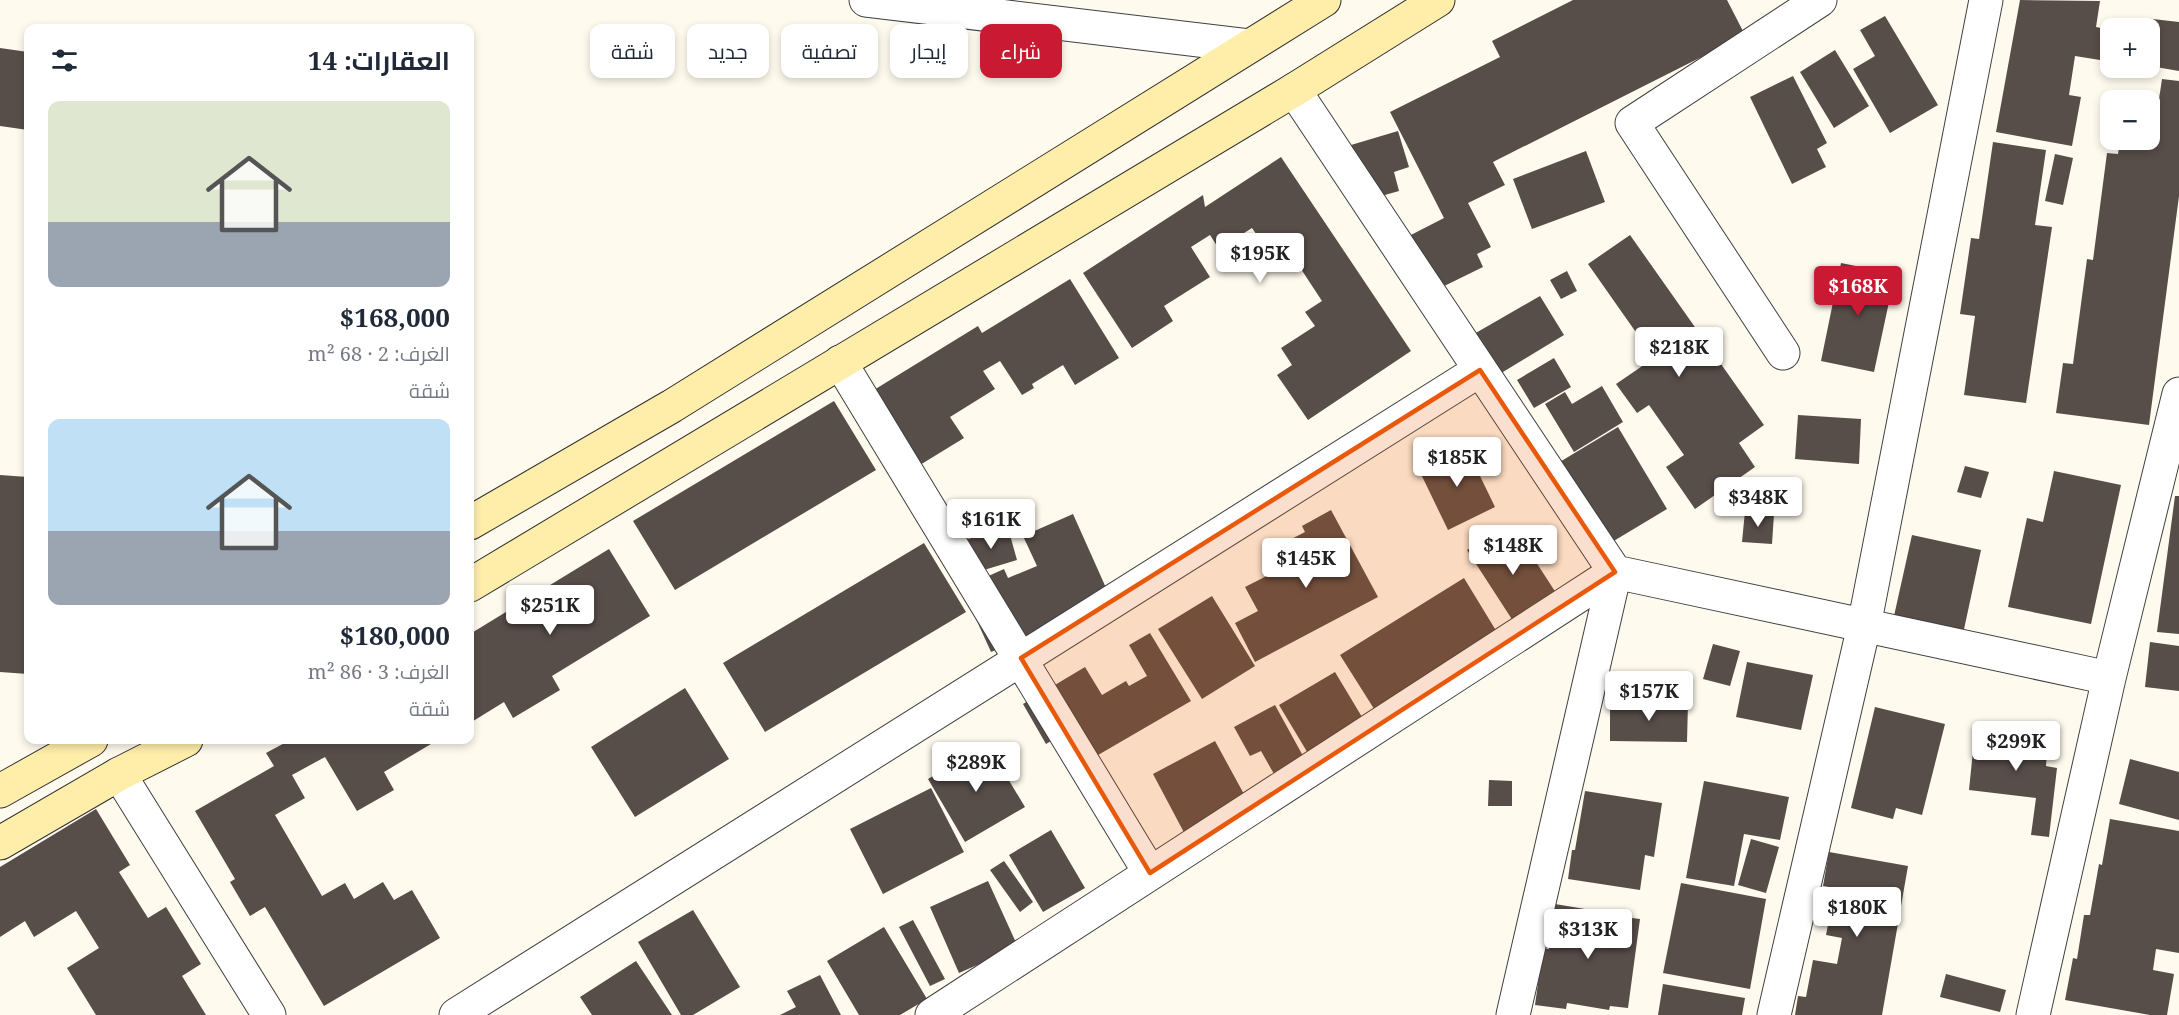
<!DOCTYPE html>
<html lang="ar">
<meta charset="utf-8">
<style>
:root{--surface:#fff;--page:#f2f2f3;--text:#1f2937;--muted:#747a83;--accent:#ca1932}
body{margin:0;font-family:"Noto Serif",Cairo,serif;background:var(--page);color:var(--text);direction:rtl;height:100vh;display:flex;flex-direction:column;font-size:22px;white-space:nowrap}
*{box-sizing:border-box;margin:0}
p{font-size:20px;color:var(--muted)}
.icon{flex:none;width:33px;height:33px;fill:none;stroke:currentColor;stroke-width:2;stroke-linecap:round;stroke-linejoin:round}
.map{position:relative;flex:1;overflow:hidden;direction:ltr}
.drawer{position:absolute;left:24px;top:24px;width:450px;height:720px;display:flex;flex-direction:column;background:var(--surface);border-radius:12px;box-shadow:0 3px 9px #0003;direction:rtl}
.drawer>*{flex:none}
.hud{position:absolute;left:492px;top:24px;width:570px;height:54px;direction:rtl;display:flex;gap:12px}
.tools{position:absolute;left:2100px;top:18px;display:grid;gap:12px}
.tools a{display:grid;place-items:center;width:60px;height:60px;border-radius:12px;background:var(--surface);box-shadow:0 3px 9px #0003;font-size:30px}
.price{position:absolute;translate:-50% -51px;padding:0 14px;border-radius:6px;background:#fff;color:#222;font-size:20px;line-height:39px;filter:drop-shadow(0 2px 3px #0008)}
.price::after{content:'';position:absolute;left:50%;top:36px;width:18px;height:14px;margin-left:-9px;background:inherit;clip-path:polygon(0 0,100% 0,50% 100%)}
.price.on{background:var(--accent);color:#fff}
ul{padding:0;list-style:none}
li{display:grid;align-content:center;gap:12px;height:318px;padding:0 24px}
li span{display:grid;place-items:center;height:186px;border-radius:12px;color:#555}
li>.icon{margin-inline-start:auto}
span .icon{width:108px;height:108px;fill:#fffc;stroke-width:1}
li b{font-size:26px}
h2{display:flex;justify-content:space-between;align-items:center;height:72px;padding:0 24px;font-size:26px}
.pill{padding:0 21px;border-radius:12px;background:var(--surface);box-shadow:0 3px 9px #0003;font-size:21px;line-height:54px}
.pill.on{background:var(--accent);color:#fff}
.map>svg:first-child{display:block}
.building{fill:#574d49}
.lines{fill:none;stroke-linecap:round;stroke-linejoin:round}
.minor-casing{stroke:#404040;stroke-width:35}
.secondary-casing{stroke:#2f2f2f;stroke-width:35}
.minor{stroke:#fff;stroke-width:33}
.secondary{stroke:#ffeea9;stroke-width:33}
.marked{fill:#e8590c;fill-opacity:0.2;stroke:#e8590c;stroke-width:4.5;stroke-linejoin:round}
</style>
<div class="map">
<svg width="2179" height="1015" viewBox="0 0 2179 1015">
<rect width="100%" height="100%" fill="#fffaee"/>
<path class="building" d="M 1573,0 L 1727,0 L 1745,35 L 1493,162 L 1505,185 L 1468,203 L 1491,247 L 1477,254 L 1483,267 L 1434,291 L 1407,237 L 1444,218 L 1390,112 L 1500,57 L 1492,41 Z
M 2020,0 L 2100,1 L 2096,27 L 2106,29 L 2100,60 L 2075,56 L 2069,95 L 2081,97 L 2072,146 L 1996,132 Z
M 1885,16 L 1938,105 L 1890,133 L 1853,69 L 1875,56 L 1860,30 Z
M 2144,18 L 2179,22 L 2179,71 L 2150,66 L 2150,28 L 2143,28 Z
M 0,48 L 28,52 L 28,130 L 0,126 Z
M 1835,50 L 1869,106 L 1834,128 L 1800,72 Z
M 1793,76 L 1827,143 L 1817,149 L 1826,167 L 1792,184 L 1750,97 Z
M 2162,79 L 2179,81 L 2179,196 L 2149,425 L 2056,413 L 2063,363 L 2073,364 L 2087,259 L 2093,260 L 2107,153 L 2118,154 L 2120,140 L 2150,140 L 2150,100 L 2126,100 L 2126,95 L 2159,99 Z
M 1398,131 L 1409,167 L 1394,172 L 1399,191 L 1367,200 L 1351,145 Z
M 1993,142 L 2046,150 L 2035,225 L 2052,227 L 2026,403 L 1964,395 L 1975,316 L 1960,314 L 1971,238 L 1979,239 Z
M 1586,151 L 1605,202 L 1532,229 L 1513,179 Z
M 2055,154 L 2073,158 L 2063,205 L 2045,201 Z
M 1281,157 L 1411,351 L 1308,420 L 1277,375 L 1292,365 L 1281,348 L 1315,326 L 1305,312 L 1322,301 L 1278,234 L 1263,244 L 1252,228 L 1219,249 L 1210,235 L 1191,247 L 1210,277 L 1164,306 L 1173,321 L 1132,348 L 1083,273 L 1203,195 L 1205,207 Z
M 1630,235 L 1764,425 L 1739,443 L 1755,467 L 1695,509 L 1666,467 L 1684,455 L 1649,405 L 1637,413 L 1616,384 L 1654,358 L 1588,264 Z
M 1841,263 L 1895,274 L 1874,372 L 1821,361 Z
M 1567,271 L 1577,291 L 1561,299 L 1550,280 Z
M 1070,279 L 1119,358 L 1075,385 L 1063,365 L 1032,384 L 1034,388 L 1022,395 L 1000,361 L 983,371 L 995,389 L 950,417 L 964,438 L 915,468 L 869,393 L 978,326 L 982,333 Z
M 1540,296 L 1564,335 L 1498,375 L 1474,334 Z
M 1554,358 L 1571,387 L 1534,408 L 1517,380 Z
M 1602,386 L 1623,422 L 1574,452 L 1545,404 L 1565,392 L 1572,404 Z
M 834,401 L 876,470 L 675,590 L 633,521 Z
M 1798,415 L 1861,419 L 1859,464 L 1795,459 Z
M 1618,427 L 1667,509 L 1607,545 L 1558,463 Z
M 1466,447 L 1495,507 L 1448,530 L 1419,470 Z
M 1965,466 L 1989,472 L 1981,498 L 1957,492 Z
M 2054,471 L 2121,485 L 2091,624 L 2008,607 L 2027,518 L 2043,522 Z
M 0,475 L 28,477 L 28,674 L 0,672 Z
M 2175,496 L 2179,496 L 2179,634 L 2157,632 Z
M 1331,510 L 1378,597 L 1255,662 L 1235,623 L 1258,611 L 1245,587 L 1286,566 L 1276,547 L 1305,532 L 1302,526 Z
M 1745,511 L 1774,514 L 1772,544 L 1742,542 Z
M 1073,514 L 1111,599 L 991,652 L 962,588 L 1004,569 L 1008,578 L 1037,566 L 1023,536 Z
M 1008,528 L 1017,560 L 974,573 L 964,540 Z
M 1516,531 L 1558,596 L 1515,624 L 1467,550 L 1486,538 L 1491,547 Z
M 1912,535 L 1981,550 L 1960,648 L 1890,634 Z
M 924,543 L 966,612 L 765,732 L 723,663 Z
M 609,549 L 650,616 L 552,676 L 560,690 L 513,718 L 504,702 L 470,723 L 470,634 Z
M 1464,578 L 1506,647 L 1383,723 L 1340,655 Z
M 1212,596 L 1255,666 L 1202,699 L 1158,629 Z
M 1150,633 L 1191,701 L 1074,769 L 1056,738 L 1046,744 L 1023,704 L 1085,667 L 1102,695 L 1126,681 L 1129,686 L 1147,676 L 1129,645 Z
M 2150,642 L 2179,646 L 2179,691 L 2145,687 Z
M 1713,644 L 1740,651 L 1730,686 L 1703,679 Z
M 1747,662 L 1813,675 L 1801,730 L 1736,717 Z
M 1335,672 L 1368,727 L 1312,760 L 1279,705 Z
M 685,688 L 729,759 L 635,817 L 591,747 Z
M 1610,702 L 1688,702 L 1687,742 L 1610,741 Z
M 1275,705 L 1308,765 L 1278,781 L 1261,751 L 1250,756 L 1234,727 Z
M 1875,707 L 1945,724 L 1922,815 L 1896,808 L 1893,819 L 1851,808 Z
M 1975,731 L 2048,739 L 2046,766 L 2057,768 L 2049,837 L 2031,835 L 2036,798 L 1969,790 Z
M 290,740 L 428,740 L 431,744 L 384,772 L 394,790 L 357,811 L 325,757 L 292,775 L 305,798 L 275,815 L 322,896 L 345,883 L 354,899 L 383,882 L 394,900 L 412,890 L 440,938 L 324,1006 L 265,907 L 250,916 L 230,882 L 235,879 L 195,811 L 274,766 L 266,753 Z
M 1215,741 L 1251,807 L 1188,840 L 1153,774 Z
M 987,744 L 1025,807 L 965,842 L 928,779 Z
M 2130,759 L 2179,772 L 2179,820 L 2119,804 Z
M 1489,780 L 1512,781 L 1512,806 L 1488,806 Z
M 1704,781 L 1789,797 L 1780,840 L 1744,834 L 1734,886 L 1686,878 Z
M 931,788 L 964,852 L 883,894 L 850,829 Z
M 1585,791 L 1662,803 L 1654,857 L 1645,855 L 1640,890 L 1568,879 L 1572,850 L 1575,850 Z
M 96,809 L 130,865 L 119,872 L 148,918 L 166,907 L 201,964 L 182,976 L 206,1015 L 96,1015 L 67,968 L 99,948 L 76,911 L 34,937 L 25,921 L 0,937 L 0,867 Z
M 2110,819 L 2179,831 L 2179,953 L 2156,949 L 2153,970 L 2174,974 L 2167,1015 L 2150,1015 L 2065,1000 L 2073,958 L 2077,959 L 2084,915 L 2090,915 L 2099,864 L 2102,865 Z
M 1051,830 L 1085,888 L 1043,912 L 1009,855 Z
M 1751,839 L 1779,847 L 1766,893 L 1738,885 Z
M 1829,852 L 1908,866 L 1882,1015 L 1795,1015 L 1798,996 L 1806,997 L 1813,960 L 1837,964 L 1842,938 L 1826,935 L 1835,888 L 1823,886 Z
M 1004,861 L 1033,902 L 1020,912 L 990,870 Z
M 988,881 L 1018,947 L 959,973 L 930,907 Z
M 1681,883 L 1766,899 L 1750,989 L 1663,973 Z
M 1555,904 L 1585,909 L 1584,912 L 1640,919 L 1628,1008 L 1610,1006 L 1609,1010 L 1567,1003 L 1566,1009 L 1535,1005 L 1543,948 L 1549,949 Z
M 693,910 L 740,987 L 693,1015 L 681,1015 L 638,942 Z
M 913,920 L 945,979 L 930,986 L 899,927 Z
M 884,927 L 927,999 L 900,1015 L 859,1015 L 827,961 Z
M 636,961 L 672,1015 L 592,1015 L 580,997 Z
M 1946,974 L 2006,990 L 2000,1012 L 1940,997 Z
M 820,975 L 841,1015 L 780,1015 L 796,1007 L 787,991 Z
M 1663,984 L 1745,998 L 1742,1015 L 1658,1015 Z"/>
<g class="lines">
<g class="minor-casing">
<path id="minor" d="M 866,0 L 1249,46
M 1294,90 L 1615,572 L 1513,1015
M 1783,353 L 1632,123 L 1820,0
M 840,362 L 1150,873
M 119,774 L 269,1015
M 456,1015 L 1480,370
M 932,1015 L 1615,572 L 2109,678
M 1774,1015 L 1864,626 L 1986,0
M 2033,1015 L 2109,678 L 2179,394"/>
</g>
<g class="secondary-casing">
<path id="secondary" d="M 470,523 L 672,406 L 1324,0
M 470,585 L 1294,90 L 1438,0
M 0,791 L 91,740
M 0,843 L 119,774 L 186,740"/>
</g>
<use href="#minor" class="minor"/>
<use href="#secondary" class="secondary"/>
</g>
<path class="marked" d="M 1480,370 L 1615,572 L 1150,873 L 1021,658 Z"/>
</svg>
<div class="tools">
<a>+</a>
<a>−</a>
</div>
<b class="price" style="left:1260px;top:284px">$195K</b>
<b class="price on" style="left:1858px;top:317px">$168K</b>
<b class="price" style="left:1679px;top:378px">$218K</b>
<b class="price" style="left:1457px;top:488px">$185K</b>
<b class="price" style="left:1758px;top:528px">$348K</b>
<b class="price" style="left:991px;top:550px">$161K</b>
<b class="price" style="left:1513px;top:576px">$148K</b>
<b class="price" style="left:1306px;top:589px">$145K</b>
<b class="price" style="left:550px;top:636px">$251K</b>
<b class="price" style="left:1649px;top:722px">$157K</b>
<b class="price" style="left:2016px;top:772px">$299K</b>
<b class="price" style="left:976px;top:793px">$289K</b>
<b class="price" style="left:1857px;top:938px">$180K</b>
<b class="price" style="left:1588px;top:960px">$313K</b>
<div class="hud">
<a class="pill on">شراء</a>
<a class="pill">إيجار</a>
<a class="pill">تصفية</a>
<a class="pill">جديد</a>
<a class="pill">شقة</a>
</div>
<section class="drawer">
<h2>العقارات: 14<svg class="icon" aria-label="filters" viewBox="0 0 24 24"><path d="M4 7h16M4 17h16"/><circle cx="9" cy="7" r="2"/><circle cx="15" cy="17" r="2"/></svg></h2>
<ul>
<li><span style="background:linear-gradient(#dfe7d0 65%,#9aa5b1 0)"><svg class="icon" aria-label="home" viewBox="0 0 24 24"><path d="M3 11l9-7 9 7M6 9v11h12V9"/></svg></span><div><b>$168,000</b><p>الغرف: 2 · 68 m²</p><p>شقة</p></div></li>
<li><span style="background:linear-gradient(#bfe0f5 60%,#9aa5b1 0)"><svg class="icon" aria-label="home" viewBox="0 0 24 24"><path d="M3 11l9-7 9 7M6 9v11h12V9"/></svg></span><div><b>$180,000</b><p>الغرف: 3 · 86 m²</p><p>شقة</p></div></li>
</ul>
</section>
</div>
